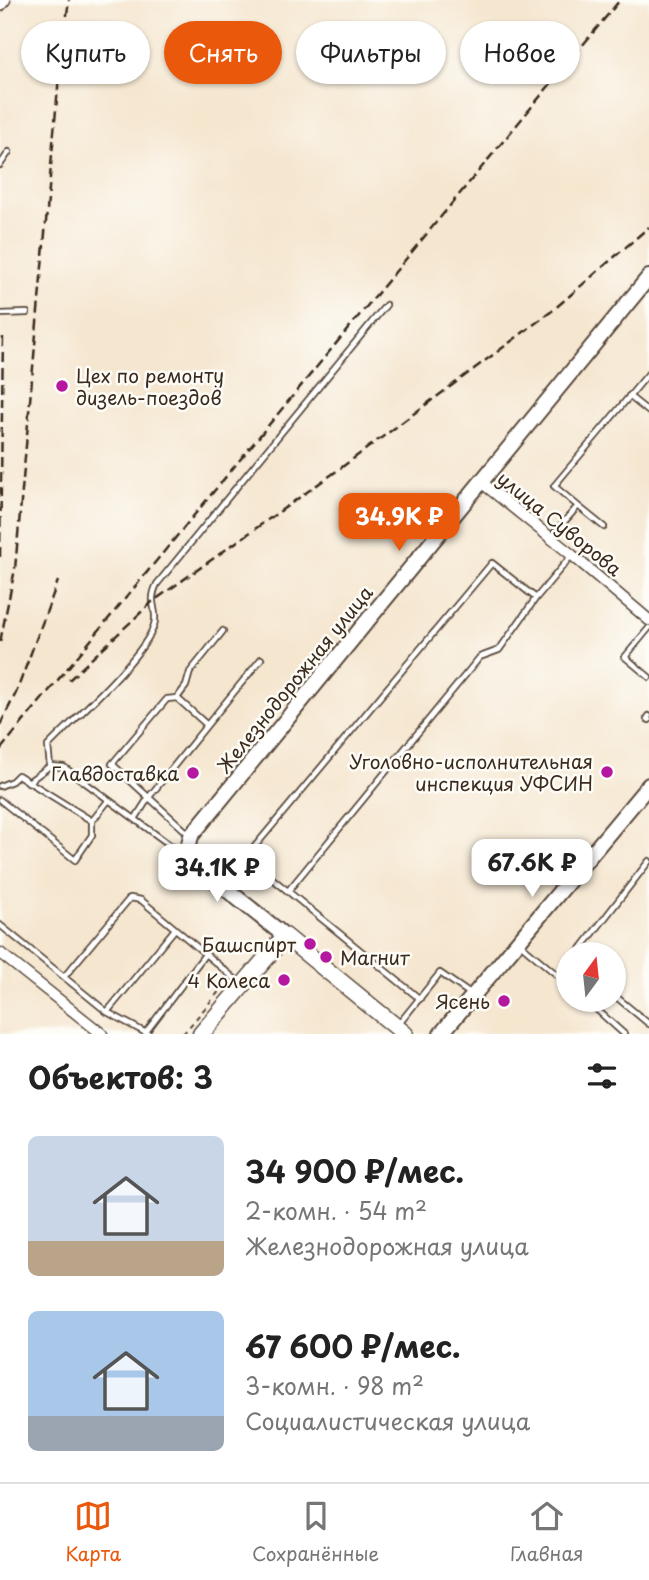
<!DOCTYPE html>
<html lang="ru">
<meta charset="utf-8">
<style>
:root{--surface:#fff;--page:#f6f6f6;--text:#222;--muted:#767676;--line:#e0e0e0;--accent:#ea580c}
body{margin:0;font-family:"Playpen Sans",sans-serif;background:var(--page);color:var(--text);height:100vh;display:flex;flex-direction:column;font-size:26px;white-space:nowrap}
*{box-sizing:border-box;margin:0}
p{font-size:23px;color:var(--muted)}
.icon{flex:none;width:38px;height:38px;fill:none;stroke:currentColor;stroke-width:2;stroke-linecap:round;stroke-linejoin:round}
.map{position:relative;height:1034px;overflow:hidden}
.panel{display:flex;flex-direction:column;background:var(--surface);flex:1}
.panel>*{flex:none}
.guide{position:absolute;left:21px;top:21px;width:607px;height:63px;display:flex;gap:14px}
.needle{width:46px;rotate:15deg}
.tools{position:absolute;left:556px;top:942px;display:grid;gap:14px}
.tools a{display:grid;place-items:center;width:70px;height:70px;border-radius:50%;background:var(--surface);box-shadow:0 2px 5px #0004;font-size:35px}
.price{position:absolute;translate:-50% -60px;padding:0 16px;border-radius:14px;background:#fff;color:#222;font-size:23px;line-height:46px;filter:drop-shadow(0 2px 4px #0008)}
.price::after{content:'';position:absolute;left:50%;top:42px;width:21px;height:16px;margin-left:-10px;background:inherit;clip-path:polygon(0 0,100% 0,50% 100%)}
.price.selected{background:var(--accent);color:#fff}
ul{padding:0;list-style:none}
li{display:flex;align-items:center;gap:21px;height:175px;padding:0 28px}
li span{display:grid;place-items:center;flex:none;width:196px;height:140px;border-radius:10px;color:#555}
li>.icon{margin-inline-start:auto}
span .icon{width:84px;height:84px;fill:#fffc;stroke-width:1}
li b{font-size:30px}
h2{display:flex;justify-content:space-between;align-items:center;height:84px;padding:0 28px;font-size:30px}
.tag{padding:0 24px;border-radius:32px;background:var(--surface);box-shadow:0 2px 5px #0004;font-size:24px;line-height:63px}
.tag.selected{background:var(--accent);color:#fff}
.tabs{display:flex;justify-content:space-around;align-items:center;height:98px;border-top:2px solid var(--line);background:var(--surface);font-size:19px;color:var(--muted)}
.tabs a{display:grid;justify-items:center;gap:4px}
.tabs .selected{color:var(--accent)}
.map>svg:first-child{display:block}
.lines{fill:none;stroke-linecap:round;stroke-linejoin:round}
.lane-casing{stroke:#574639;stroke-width:8}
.street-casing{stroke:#574639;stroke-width:13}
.secondary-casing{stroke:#574639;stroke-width:18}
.primary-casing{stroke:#574639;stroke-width:19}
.path{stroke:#574639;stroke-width:2;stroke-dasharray:5 5;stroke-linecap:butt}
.lane{stroke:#fff;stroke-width:4.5}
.street{stroke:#fff;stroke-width:10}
.secondary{stroke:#fff;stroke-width:14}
.primary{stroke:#fff;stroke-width:16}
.rail{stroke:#3b2a1e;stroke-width:2.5;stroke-dasharray:10 5;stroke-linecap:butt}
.poi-dot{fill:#b5179e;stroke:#fdfcf7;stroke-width:2.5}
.labels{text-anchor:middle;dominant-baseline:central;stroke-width:5;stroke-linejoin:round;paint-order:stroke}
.poi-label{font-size:19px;fill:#3b2a1e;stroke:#fdfcf7;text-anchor:end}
.street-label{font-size:19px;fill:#3b2a1e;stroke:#fdfcf7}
</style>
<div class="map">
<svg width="649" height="1034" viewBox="0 0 649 1034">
<rect width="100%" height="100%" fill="#fdfcf7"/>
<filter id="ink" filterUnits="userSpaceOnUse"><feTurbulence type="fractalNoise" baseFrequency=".0143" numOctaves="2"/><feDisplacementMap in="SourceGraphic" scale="14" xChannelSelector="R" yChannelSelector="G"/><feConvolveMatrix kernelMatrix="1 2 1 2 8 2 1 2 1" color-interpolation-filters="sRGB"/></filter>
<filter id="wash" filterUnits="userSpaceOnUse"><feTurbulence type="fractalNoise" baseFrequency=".00686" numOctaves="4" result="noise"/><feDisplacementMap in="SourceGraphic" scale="28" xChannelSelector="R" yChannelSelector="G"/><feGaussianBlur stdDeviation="1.57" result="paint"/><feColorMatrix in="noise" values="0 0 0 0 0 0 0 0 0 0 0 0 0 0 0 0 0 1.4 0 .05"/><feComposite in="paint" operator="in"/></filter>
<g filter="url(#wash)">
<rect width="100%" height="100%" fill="#f5e6cf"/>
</g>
<g filter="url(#ink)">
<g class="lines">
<g class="lane-casing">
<path id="lane" d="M 0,165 L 9,152
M 0,314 L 27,313
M 629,396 L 649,412
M 578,506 L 554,486 L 649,373
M 550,538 L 578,506 L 604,527
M 649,628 L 625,657 L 649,677
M 177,698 L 207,725 L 261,659
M 649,716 L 647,719 L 649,720
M 28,782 L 50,766
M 0,786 L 12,781 L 18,775 L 92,821
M 0,800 L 75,860 L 92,835 L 92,821 L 108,801
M 135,819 L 149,797 L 207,725
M 190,835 L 112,764 L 167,699 L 177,698 L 186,686 L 190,672 L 223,631
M 185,856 L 64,767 L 50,766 L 48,746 C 73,720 146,655 154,625 C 159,610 147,604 157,584 L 386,305
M 288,891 L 480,657 L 499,650 L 536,598
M 0,925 L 107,1012 L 148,1034
M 519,943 L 569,985
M 577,954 L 649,861
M 64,977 L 130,898 L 141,900 L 241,984
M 560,977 L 569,965
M 614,995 L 649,1024
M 420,999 L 246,857 L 492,563 L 536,598 L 572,555
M 585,999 L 624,1034
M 107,1012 L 175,929
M 398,1025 L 440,973 L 469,993
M 146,1032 L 206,953"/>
</g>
<g class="street-casing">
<path id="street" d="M 0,6 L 5,0
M 480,481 L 572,555 L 649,620
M 0,953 L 102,1034"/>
</g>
<g class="secondary-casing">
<path id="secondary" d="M 285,936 L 191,861 L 188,848 L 191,836 L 649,277
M 441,1034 L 649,785"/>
</g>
<g class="primary-casing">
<path id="primary" d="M 201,1034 L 285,936 L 405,1034"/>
</g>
<path class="path" d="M 183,1034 L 227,982"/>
<use href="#lane" class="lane"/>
<use href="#street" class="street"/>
<use href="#secondary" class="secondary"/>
<use href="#primary" class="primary"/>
<path class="rail" d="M 0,557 L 3,335
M 0,642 L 15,569 L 60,65 L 69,0
M 69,680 L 152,602 L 338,470 L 552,311 L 649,227
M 0,725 L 16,693 L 58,581
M 0,750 L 620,0"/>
</g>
</g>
<g class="poi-dot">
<circle cx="62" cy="386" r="7"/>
<circle cx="607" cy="772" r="7"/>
<circle cx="193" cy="773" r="7"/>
<circle cx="310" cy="944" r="7"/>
<circle cx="326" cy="957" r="7"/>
<circle cx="284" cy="980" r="7"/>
<circle cx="504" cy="1001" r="7"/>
</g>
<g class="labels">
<g class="poi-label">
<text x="76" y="375" text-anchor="start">Цех по ремонту<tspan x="76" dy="22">дизель-поездов</tspan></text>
<text x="593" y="761">Уголовно-исполнительная<tspan x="593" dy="22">инспекция УФСИН</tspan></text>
<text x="179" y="773">Главдоставка</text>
<text x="296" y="944">Башспирт</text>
<text x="340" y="957" text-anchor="start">Магнит</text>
<text x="270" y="980">4 Колеса</text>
<text x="490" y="1001">Ясень</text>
</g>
<g class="street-label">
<text transform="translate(560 523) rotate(39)">улица Суворова</text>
<text transform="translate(294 679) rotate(-51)">Железнодорожная улица</text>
</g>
</g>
</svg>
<div class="tools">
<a><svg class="needle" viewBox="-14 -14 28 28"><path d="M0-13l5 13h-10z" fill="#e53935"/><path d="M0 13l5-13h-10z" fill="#767676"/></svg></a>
</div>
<b class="price selected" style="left:399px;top:553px">34.9K ₽</b>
<b class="price" style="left:532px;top:899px">67.6K ₽</b>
<b class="price" style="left:217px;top:904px">34.1K ₽</b>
<div class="guide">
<a class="tag">Купить</a>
<a class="tag selected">Снять</a>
<a class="tag">Фильтры</a>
<a class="tag">Новое</a>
</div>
</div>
<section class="panel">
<h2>Объектов: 3<svg class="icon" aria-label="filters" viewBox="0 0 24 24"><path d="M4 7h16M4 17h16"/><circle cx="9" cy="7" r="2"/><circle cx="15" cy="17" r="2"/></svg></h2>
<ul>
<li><span style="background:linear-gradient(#c9d6e8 75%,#b9a48a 0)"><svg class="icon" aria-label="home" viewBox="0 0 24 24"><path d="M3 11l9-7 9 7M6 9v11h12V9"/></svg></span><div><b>34 900 ₽/мес.</b><p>2-комн. · 54 m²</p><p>Железнодорожная улица</p></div></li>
<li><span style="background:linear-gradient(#a9c7e8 75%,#9aa5b1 0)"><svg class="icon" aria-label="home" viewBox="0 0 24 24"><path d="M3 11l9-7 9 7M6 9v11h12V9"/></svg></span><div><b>67 600 ₽/мес.</b><p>3-комн. · 98 m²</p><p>Социалистическая улица</p></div></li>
</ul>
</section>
<nav class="tabs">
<a class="selected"><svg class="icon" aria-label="map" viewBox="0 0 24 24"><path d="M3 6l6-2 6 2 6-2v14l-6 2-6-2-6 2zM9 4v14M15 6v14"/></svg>Карта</a>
<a><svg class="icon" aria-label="saved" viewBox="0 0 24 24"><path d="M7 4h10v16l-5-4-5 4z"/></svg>Сохранённые</a>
<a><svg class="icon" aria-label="home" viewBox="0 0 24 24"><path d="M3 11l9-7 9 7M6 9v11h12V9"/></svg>Главная</a>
</nav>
